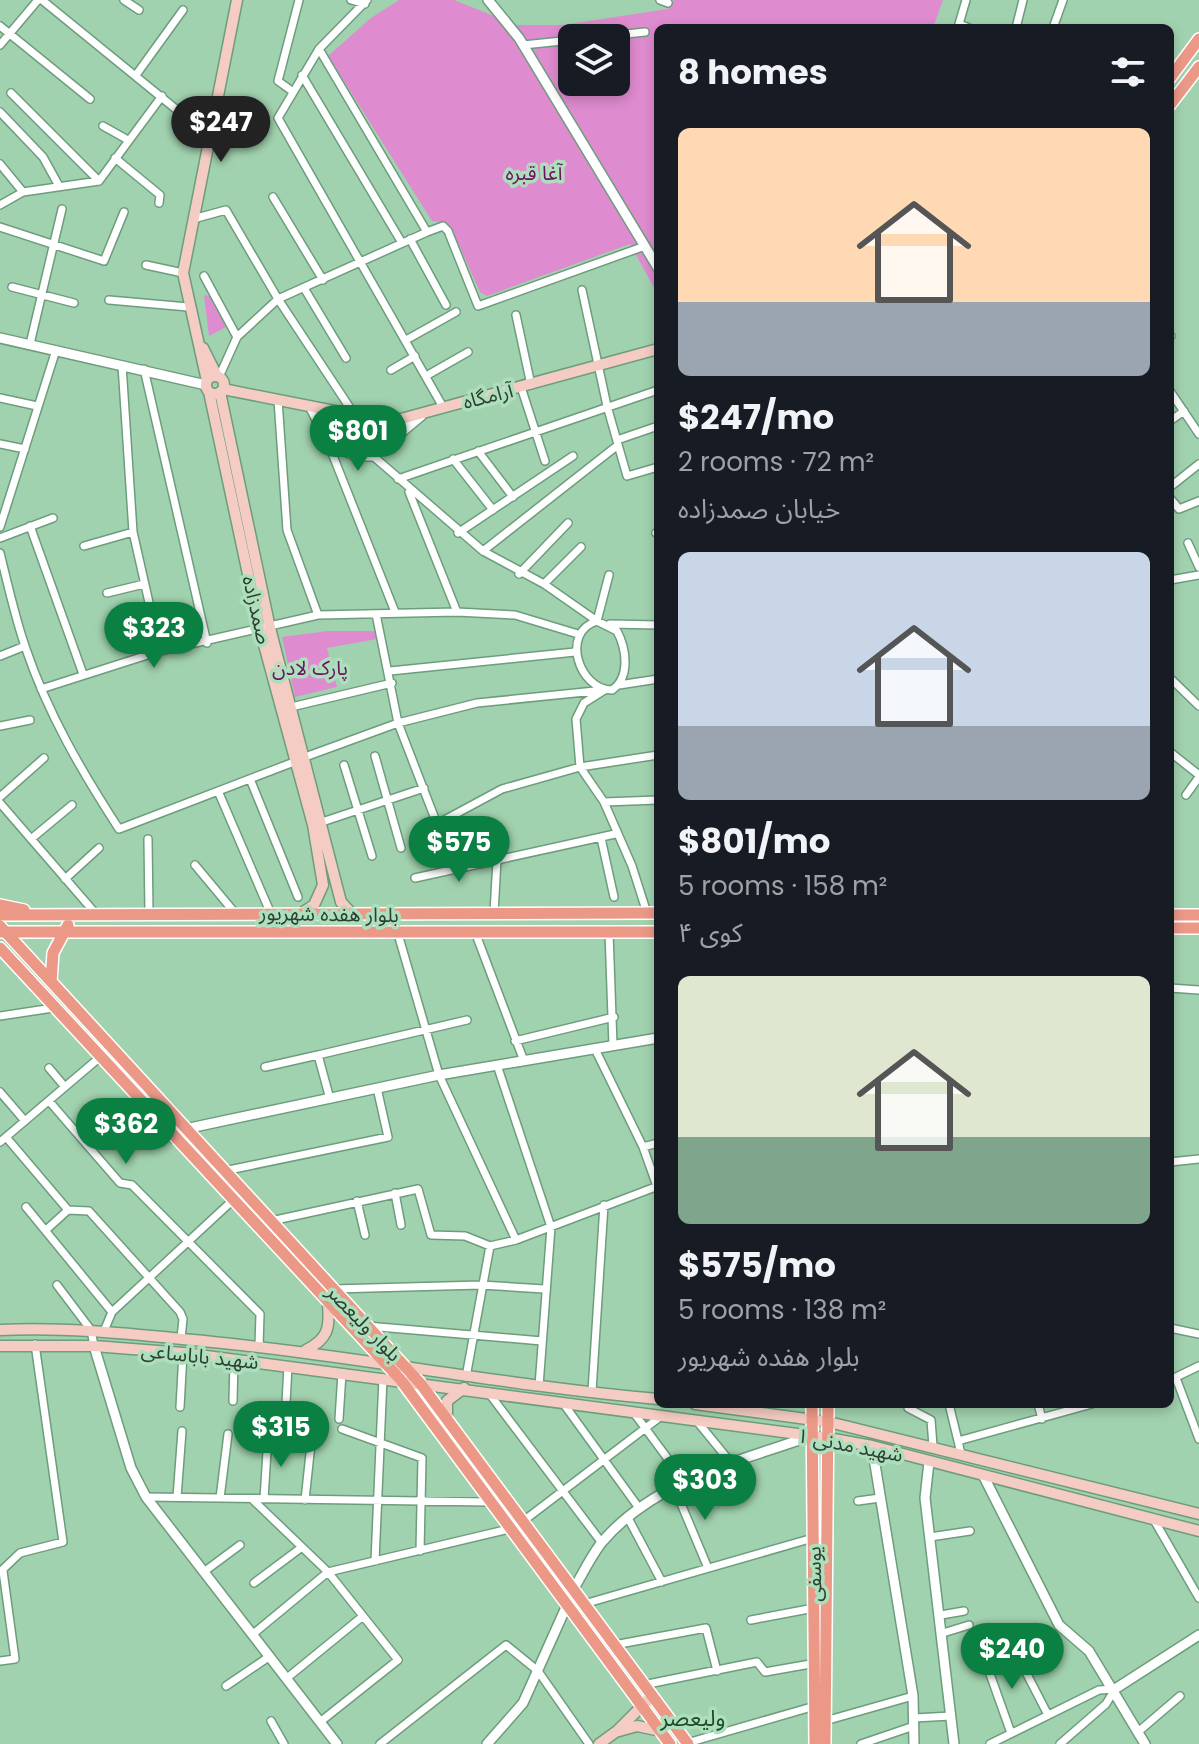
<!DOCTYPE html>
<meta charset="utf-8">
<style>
:root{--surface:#171b24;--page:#20242c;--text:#f1f3f6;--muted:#9ea1a6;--accent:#0b8043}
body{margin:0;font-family:Poppins,"Noto Sans Arabic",sans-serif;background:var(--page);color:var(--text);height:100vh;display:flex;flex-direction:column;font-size:30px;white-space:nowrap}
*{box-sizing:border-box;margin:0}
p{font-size:26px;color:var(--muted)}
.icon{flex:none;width:44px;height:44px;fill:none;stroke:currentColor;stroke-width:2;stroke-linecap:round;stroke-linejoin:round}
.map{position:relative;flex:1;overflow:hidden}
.side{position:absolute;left:654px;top:24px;width:520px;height:1384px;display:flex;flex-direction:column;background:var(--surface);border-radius:12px;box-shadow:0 4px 12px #0003}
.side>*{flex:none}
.controls{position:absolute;left:558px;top:24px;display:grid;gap:16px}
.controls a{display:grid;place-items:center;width:72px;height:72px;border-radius:12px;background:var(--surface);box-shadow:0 4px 12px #0003;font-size:40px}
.price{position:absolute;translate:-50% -68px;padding:0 18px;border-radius:28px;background:var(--accent);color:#fff;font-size:26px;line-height:52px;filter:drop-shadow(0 2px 4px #0008)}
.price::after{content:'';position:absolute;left:50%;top:48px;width:24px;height:18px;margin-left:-12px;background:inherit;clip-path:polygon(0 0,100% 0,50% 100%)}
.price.current{background:#222;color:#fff}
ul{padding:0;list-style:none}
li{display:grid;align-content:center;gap:16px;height:424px;padding:0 24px}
li span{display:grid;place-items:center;height:248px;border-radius:12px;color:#555}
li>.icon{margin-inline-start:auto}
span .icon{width:144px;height:144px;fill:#fffc;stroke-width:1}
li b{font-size:34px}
h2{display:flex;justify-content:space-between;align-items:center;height:96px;padding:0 24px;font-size:34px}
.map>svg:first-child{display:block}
.green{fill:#df8bcf;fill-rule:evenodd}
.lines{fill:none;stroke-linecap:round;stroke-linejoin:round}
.minor-casing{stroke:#6d9d7c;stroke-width:10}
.tertiary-casing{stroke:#6d9d7c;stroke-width:12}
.secondary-casing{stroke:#6d9d7c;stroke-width:13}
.primary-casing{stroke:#fff;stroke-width:14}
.minor{stroke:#fff;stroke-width:7}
.tertiary{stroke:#fff;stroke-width:9}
.secondary{stroke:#f5ccc3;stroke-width:10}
.primary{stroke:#ec9887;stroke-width:11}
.labels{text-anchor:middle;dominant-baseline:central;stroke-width:7;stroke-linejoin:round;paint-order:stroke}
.park-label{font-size:20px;fill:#6b1360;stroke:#aedfbc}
.street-label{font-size:20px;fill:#2c4032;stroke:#aedfbc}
.neighbourhood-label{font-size:22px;fill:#1b492c;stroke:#aedfbc}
</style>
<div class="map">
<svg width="1199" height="1744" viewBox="0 0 1199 1744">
<rect width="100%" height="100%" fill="#a1d2af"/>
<path class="green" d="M 399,0 L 454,0 L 517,25 L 562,25 L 668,9 L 673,0 L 943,0 L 933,28 L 658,28 L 658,295 L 630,244 L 487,296 L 480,292 L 453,232 L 445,222 L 432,221 L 328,56 L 371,18 ZM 572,38 L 616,38 L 616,82 L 572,82 Z
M 204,295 L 210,296 L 226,327 L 209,336 Z
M 334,423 L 383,432 L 384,435 L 365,451 L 354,451 L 328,427 Z
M 328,631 L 375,631 L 377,639 L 327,648 L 337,687 L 295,697 L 282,637 Z"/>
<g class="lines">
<g class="minor-casing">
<path id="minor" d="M 42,0 L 209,136
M 124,0 L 139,10
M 351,0 L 365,4
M 367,0 L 319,49 L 278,118 L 443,407
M 660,0 L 668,3
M 966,0 L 959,24 L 969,28
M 0,26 L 90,99
M 1016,28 L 1023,0
M 1053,28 L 1063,0
M 589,38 L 645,32
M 0,45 L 38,0
M 523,45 L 572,40
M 319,49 L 427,232 L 443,226 L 448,231 L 478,306 L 645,246
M 136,75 L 183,10
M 302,75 L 402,243
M 292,91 L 278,81 L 299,0
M 11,93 L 99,181
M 0,112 L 43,157 L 59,186
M 103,126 L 128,140
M 115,158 L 160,195 L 159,203
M 0,164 L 23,192 L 99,181 L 162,96
M 273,197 L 323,280
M 0,205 L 23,192
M 193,219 L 226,210 L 278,299 L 354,414
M 0,227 L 104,261 L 124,212
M 410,239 L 446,305
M 146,265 L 183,273
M 204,276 L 237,337
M 12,287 L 74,303
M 304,288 L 346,358
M 582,290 L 607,406 L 627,476 L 658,467
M 109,300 L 188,307
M 516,315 L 531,385
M 1170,336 L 1171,336
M 406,340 L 456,312
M 30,344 L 62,209
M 122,365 L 133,532 L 160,651
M 144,369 L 207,643
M 391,370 L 415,356
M 426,376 L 468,352
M 219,377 L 237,337 L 278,299 L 427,232
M 521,387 L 545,461
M 1170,391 L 1199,434
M 0,398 L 37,406
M 278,400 L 287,530 L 318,615
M 1170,421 L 1184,411
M 326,438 L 395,612
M 617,440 L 658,426
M 0,444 L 25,449
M 478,451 L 513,497
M 373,456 L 483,551 L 544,584 L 597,621 L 609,575
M 453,459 L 493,510
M 398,479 L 658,390
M 1170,487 L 1199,464
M 409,492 L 457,612
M 1170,498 L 1179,509 L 1199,501
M 30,526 L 83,674
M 0,527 L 56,350
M 458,533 L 573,456
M 656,533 L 658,532
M 0,538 L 53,518
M 1188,543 L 1199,567
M 84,546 L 133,532
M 483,551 L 618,445
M 0,553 C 8,585 15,618 26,649 C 48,714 82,772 119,829 L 294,762
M 519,574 L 568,523
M 1170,580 L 1199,575
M 544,584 L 581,547
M 107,593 L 144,584
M 376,614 L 398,723 L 437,824 L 502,789 L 580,767 L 658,755
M 597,621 L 617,631 C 626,648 631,677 612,690 C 579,690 560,632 597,621 Z
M 610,624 L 658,625
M 0,656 L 25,646
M 390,671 L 575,652
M 1170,678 L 1199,706
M 619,685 L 658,679
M 41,689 L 160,651 L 318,615 L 457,612 L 515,615 L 578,634
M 603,691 L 584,703 L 576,719 L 580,767 L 604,802 L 632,866 L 647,913
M 287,708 L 392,683
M 0,726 L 30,720
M 1170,752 L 1199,775
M 375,756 L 401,848
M 305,757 L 398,723 L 477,703 L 605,690
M 344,765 L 372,856
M 250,779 L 298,897
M 218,791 L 271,914
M 1186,795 L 1199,777
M 0,797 L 44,758
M 604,802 L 658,800
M 0,803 L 96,914
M 319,823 L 424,788
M 467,832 L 482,864
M 601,838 L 614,897
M 31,839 L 72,805
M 148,839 L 149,914
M 195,865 L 235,913
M 415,878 L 615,834
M 65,879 L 99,848
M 494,913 L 497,860
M 475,932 L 524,1061
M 609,932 L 613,1046
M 398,934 L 439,1075 L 516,1240
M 1170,988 L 1199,990
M 0,1016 L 53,1008
M 515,1041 L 614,1017
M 595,1049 L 643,1147 L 658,1189
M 497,1065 L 551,1227 L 539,1386
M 265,1067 L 318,1055
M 49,1068 L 65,1087
M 0,1092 L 25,1121
M 330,1099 L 318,1055 L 467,1020
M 49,1101 L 120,1183 L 132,1185 L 260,1314 L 259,1346
M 6,1137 L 68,1210
M 0,1142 L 99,1058
M 643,1147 L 658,1143
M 1170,1162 L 1199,1159
M 224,1171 L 388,1137 L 377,1088
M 395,1193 L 401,1225
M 357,1201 L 365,1235
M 26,1207 L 112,1312
M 68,1210 L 89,1211 L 180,1312 L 183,1319 L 181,1338
M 271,1221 L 418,1189 L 431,1235 L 465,1236 L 490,1246
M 46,1230 L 68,1210
M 490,1246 L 516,1240 L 658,1186
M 57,1285 L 91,1330 L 94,1346
M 333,1289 L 481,1285 L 544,1289
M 367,1326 L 542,1341
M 1170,1328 L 1199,1334
M 104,1331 L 112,1312 L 232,1201
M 466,1377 L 490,1246
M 1176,1378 L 1199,1439
M 1170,1380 L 1199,1366
M 592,1391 L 604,1205
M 488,1392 L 602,1543
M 233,1401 L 234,1360
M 286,1403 L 288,1366
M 563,1403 L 639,1508
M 908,1404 L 908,1408 L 931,1420 L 933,1446
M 949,1404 L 958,1441
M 1038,1404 L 1042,1419
M 180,1407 L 183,1353
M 634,1413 L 685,1482
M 339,1419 L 342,1373
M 696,1420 L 732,1464
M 342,1429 L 422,1458 L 420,1551
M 961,1454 L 958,1441 L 1092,1404
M 674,1487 L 708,1568
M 146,1497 L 489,1502
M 177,1497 L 182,1431
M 220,1498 L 228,1434
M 252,1499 L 328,1572 L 398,1660 L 320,1722
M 264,1499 L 268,1436
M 305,1500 L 311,1444
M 858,1501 L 880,1498
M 628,1518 L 662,1582
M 1154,1520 L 1199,1598
M 522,1522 L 660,1417
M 930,1537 L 970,1531
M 375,1561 L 383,1378
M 205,1571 L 240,1545
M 0,1572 L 20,1553 L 63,1542 L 35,1344
M 254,1583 L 302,1547
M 584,1604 L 813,1538
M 941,1615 L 964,1611
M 751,1620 L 814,1608
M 943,1633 L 969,1625
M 253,1634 L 328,1572 L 509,1529
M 614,1645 L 706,1628 L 717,1671
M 1012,1645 L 1048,1715
M 985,1660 L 1011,1733
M 0,1661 L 15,1659 L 3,1571
M 287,1678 L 363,1616
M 643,1685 L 757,1662 L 765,1672 L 816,1663
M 226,1686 L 270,1656
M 914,1718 L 951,1716
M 271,1721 L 284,1744
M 825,1721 L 913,1696
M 1138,1732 L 1180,1696
M 687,1743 L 815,1706
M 380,1744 L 506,1645 L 538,1671 L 589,1744
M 861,1744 L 914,1726
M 990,1744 L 1099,1690 L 1115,1689
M 1060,1744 L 1106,1704 L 1115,1689"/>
</g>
<g class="tertiary-casing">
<path id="tertiary" d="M 488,0 L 519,38 L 658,268
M 0,338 L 206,385
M 311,408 C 326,438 336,457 373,456 L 421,416
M 173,1138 L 185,1129 L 439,1075 L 658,1038
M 94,1346 L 131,1468 L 146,1497 L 337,1744
M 872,1446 L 913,1696 L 914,1744
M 929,1462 L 925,1498 L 954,1744
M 983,1475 L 1059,1625 L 1089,1651 L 1145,1744
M 573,1590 C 582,1575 591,1556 602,1542 C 654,1481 739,1461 811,1436
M 1115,1689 L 1199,1635
M 487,1744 L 523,1703 L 567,1605"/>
</g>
<g class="secondary-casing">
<path id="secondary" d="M 203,348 L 217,376
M206 385a9 9 0 1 1 18 0a9 9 0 1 1-18 0Z
M 207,381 L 183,273 L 237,0
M 223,389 L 390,422 L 658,349
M 209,392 L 260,630 L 313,825 L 323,885 L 314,905 L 302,913
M 220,392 L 270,628 L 341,902 L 354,916
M 0,1330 C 61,1327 121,1333 182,1339 C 341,1353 498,1385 658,1399
M 0,1346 L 94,1346 L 183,1353 L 828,1438 L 872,1446 L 1199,1531
M 306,1350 C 328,1339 330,1328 328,1305
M 695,1404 L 829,1422 L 1199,1514
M 447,1419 L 447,1401 L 464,1388
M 619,1731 L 637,1726 L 661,1731
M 599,1744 L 617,1731 L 647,1701"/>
</g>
<g class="primary-casing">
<path id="primary" d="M 1170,78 L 1199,39
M 1170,105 L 1199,67
M 0,905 L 24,910
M 0,915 L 658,913
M 1170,915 L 1199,915
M 0,926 L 420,1383 L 688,1744
M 1170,928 L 1199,928
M 1,932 L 658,932
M 0,948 L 400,1379 L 670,1744
M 51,982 L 53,953 L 68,925
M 812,1404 L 815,1744
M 825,1744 L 828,1404"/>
</g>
<use href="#minor" class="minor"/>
<use href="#tertiary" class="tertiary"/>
<use href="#secondary" class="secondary"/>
<use href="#primary" class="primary"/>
</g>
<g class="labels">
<g class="park-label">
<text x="534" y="173">آغا قبره</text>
<text x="310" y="668">پارک لادن</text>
</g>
<g class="street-label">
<text transform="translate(488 396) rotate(-14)">آرامگاه</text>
<text transform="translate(257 610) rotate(77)">صمدزاده</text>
<text transform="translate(329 914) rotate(1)">بلوار هفده شهریور</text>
<text transform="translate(364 1323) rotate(46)">بلوار ولیعصر</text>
<text transform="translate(200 1356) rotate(6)">شهید باباساعی</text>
<text transform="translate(850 1445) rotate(11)">شهید مدنی ۱</text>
<text transform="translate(814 1574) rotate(-91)">یوسفی</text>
</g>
<g class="neighbourhood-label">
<text x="693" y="1718">ولیعصر</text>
</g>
</g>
</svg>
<div class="controls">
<a><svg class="icon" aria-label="layers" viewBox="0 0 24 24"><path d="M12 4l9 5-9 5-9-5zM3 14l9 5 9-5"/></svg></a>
</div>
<b class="price current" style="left:221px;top:164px">$247</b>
<b class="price" style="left:358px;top:473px">$801</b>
<b class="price" style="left:154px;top:670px">$323</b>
<b class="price" style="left:459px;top:884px">$575</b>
<b class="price" style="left:126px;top:1166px">$362</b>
<b class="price" style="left:281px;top:1469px">$315</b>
<b class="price" style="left:705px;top:1522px">$303</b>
<b class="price" style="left:1012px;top:1691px">$240</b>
<section class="side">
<h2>8 homes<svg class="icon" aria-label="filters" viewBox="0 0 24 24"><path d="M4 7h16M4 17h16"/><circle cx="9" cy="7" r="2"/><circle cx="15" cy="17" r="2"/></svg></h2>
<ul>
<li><span style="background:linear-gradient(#ffd9b3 70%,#9aa5b1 0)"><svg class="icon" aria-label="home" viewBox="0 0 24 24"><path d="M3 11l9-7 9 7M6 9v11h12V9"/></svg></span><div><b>$247/mo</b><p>2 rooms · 72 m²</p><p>خیابان صمدزاده</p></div></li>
<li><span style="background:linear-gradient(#c9d6e8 70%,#9aa5b1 0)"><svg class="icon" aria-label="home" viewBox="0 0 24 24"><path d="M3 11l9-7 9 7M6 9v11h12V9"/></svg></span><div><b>$801/mo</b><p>5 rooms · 158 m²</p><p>کوی ۴</p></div></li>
<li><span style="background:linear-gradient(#dfe7d0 65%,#7fa58c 0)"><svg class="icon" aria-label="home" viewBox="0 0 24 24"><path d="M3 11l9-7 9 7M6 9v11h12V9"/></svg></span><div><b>$575/mo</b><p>5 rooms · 138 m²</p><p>بلوار هفده شهریور</p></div></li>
</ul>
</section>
</div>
